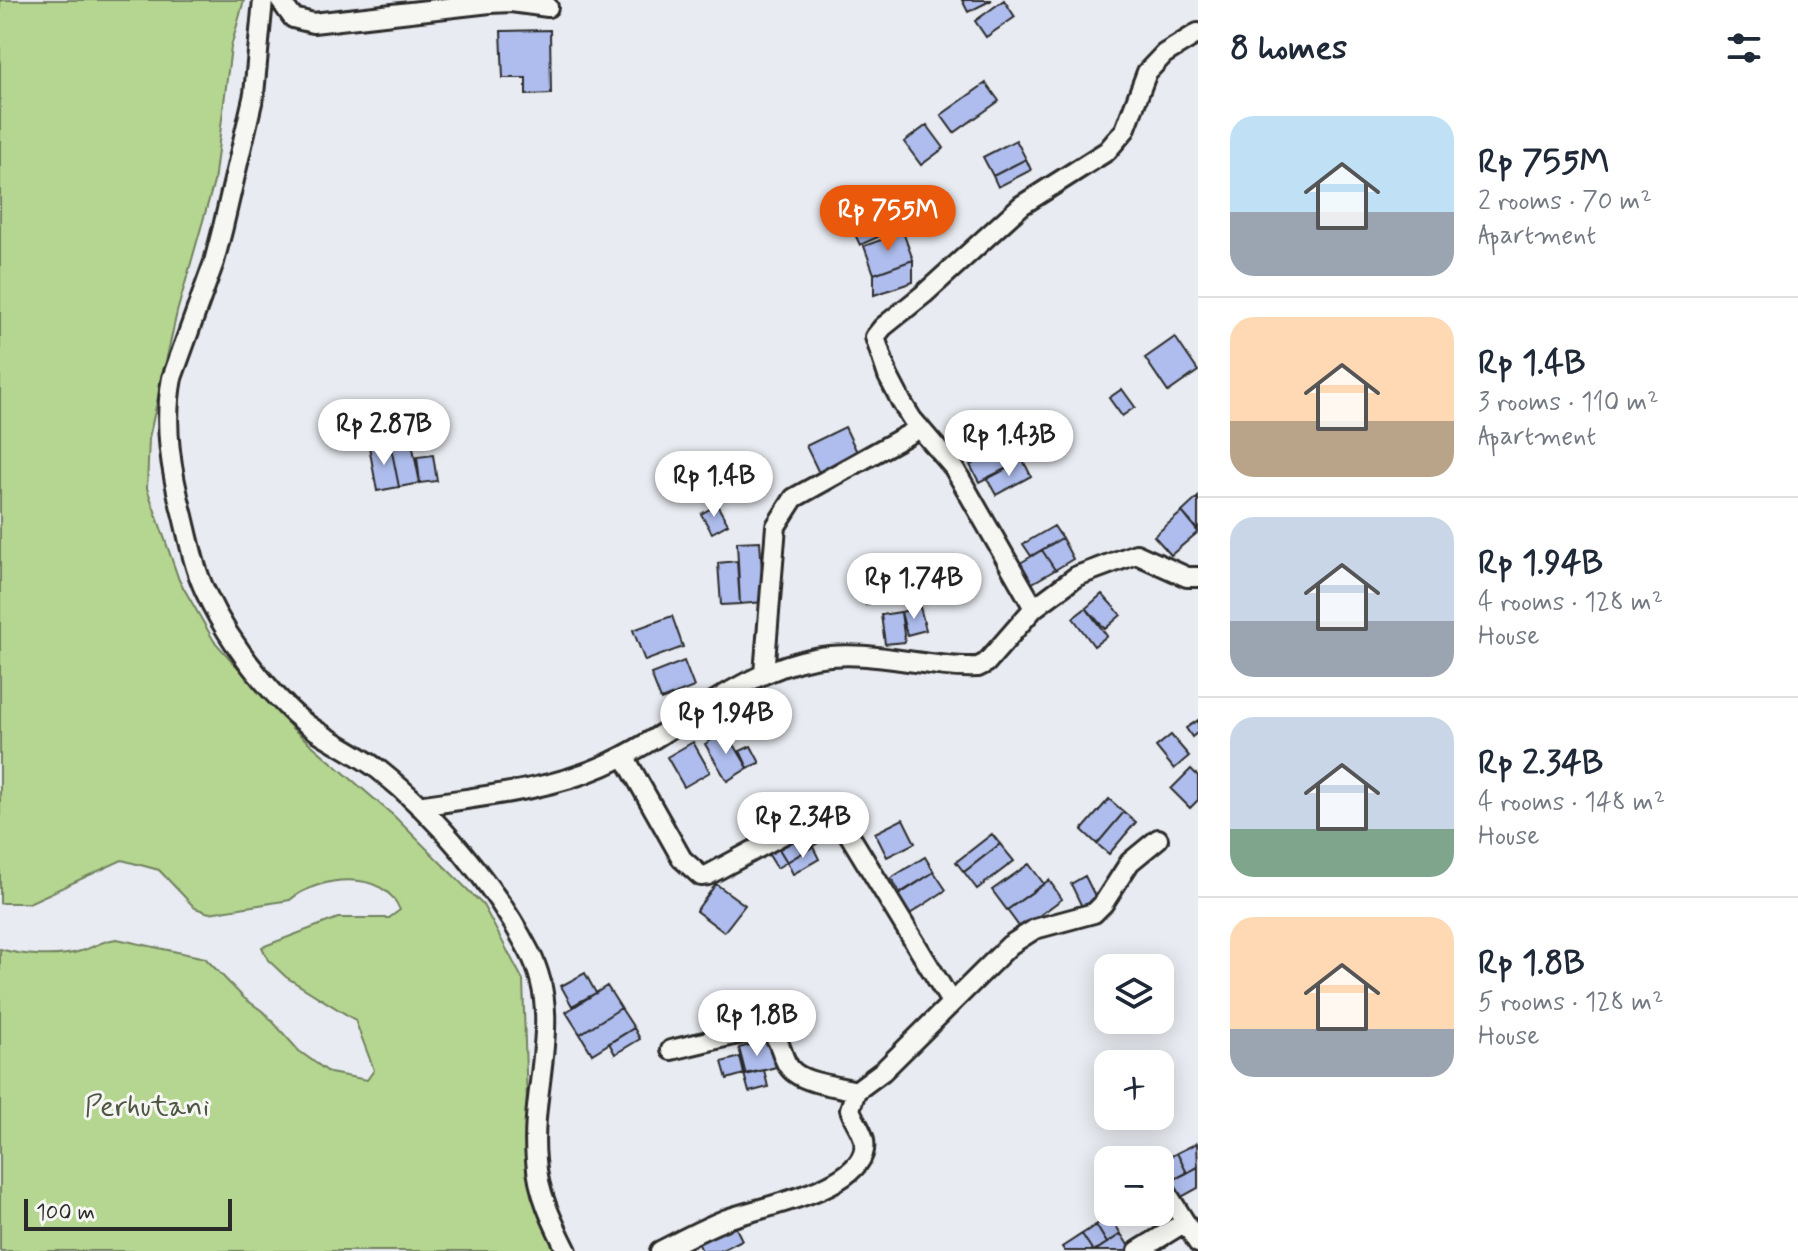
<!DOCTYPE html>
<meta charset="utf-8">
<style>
:root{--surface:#fff;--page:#f6f6f7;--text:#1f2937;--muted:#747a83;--line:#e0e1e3;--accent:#ea580c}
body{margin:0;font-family:Mynerve,sans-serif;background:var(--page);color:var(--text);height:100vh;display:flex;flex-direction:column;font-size:30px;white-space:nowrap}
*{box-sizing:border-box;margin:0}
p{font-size:26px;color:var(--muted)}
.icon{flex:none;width:44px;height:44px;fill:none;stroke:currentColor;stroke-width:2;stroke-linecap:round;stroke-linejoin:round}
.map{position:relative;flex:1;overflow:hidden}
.panel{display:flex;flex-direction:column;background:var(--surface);width:600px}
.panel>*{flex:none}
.controls{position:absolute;left:1094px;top:954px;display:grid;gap:16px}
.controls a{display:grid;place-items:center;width:80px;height:80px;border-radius:16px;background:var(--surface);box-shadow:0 4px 20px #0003;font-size:40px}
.scale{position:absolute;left:24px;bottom:20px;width:208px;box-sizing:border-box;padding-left:8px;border:4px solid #2b2b2b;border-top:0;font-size:22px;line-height:28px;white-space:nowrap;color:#2b2b2b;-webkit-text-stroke:6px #f6f6f2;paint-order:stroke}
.price{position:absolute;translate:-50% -68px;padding:0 18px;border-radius:28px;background:#fff;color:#222;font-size:26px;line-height:52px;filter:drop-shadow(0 2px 4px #0008)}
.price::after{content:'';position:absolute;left:50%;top:48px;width:24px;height:18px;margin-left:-12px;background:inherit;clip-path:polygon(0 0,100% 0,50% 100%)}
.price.on{background:var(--accent);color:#fff}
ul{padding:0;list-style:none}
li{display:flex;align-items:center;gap:24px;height:200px;padding:0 32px}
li+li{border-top:2px solid var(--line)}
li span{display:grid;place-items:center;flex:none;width:224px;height:160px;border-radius:24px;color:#555}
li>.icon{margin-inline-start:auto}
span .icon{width:96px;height:96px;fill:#fffc;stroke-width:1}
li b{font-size:34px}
h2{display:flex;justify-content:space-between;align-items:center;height:96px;padding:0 32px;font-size:34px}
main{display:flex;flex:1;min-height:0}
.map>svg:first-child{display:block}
.green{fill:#b5d690;stroke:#70805e;stroke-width:2}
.building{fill:#aebded;stroke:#2b2b2b;stroke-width:2}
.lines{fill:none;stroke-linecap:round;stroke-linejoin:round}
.minor-casing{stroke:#2b2b2b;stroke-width:24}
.minor{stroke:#f6f6f2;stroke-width:18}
.labels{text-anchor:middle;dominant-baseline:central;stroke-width:6;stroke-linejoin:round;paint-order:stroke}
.park-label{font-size:30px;fill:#4e5644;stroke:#f6f6f2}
</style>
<main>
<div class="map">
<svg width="1198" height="1251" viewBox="0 0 1198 1251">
<rect width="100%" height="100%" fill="#e8ebf1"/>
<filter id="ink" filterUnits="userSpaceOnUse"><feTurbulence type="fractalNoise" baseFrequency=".0125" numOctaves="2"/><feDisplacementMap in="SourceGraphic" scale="16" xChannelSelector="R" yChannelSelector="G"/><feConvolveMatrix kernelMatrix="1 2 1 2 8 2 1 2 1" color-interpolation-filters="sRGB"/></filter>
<g filter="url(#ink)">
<path class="green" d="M 0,0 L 244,0 L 231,47 L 214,182 L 177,312 L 149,438 L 147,488 L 179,580 L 214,641 L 292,728 L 394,816 L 483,905 L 523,980 L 527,1104 L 537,1208 L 555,1251 L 0,1251 L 0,949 C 23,956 58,958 81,951 C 94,947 103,940 117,939 L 205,958 L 244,998 L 265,1013 L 299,1051 L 330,1073 L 367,1080 L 374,1070 L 355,1020 L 286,977 L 268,960 L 262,947 L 338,918 L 389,918 L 400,910 C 384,868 318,876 290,900 L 209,913 L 195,908 L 159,870 L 122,860 L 29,903 L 0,903 Z"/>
<path class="building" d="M 962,0 L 992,0 L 968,12 Z
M 1004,0 L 1015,17 L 986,37 L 975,21 Z
M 550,30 L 551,94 L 526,95 L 526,78 L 503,78 L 501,31 Z
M 986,83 L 999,101 L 954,133 L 941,115 Z
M 927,125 L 944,148 L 921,165 L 904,142 Z
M 1016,140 L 1026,159 L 993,176 L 983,157 Z
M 1026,159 L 1031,170 L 998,187 L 993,176 Z
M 871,216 L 880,236 L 860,245 L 851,226 Z
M 903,232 L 913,260 L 874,274 L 864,246 Z
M 913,260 L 913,282 L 874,295 L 874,274 Z
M 1175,337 L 1198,371 L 1168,392 L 1145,358 Z
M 1122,389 L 1135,407 L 1122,416 L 1109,398 Z
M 845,427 L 858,454 L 819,473 L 806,446 Z
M 411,438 L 420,483 L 399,487 L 390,442 Z
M 390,442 L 399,487 L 377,491 L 369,446 Z
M 1014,443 L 1023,460 L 979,482 L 970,465 Z
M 433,455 L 437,481 L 420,483 L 417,457 Z
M 1023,460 L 1031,476 L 996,495 L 987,479 Z
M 1198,497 L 1198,530 L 1182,512 Z
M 717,505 L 728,524 L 712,533 L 701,514 Z
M 1182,512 L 1198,532 L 1171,555 L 1154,536 Z
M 1054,526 L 1062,538 L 1031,556 L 1023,544 Z
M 1062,538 L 1073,559 L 1055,570 L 1042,550 Z
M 760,541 L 764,602 L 740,604 L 737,542 Z
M 1042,550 L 1055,570 L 1029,585 L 1017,565 Z
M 737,561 L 740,604 L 721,605 L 718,563 Z
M 870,565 L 876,579 L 859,587 L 852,573 Z
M 894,574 L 900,592 L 866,605 L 859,587 Z
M 1102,594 L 1121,615 L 1105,629 L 1086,608 Z
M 920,607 L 926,630 L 907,635 L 901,612 Z
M 1086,608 L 1107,636 L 1094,646 L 1073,618 Z
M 901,612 L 905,642 L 885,644 L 881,615 Z
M 672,616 L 683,647 L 645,661 L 633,630 Z
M 684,661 L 694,687 L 661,700 L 651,674 Z
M 1198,720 L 1198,732 L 1192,737 L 1186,728 Z
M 726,731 L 748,768 L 727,781 L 705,744 Z
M 1171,735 L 1189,756 L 1174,769 L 1156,747 Z
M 693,742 L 710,772 L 684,787 L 667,757 Z
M 751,746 L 760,763 L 748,768 L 740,751 Z
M 1191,769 L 1198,776 L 1198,800 L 1190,808 L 1171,789 Z
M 1109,799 L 1124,812 L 1097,844 L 1082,830 Z
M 1124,812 L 1136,822 L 1109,854 L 1097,844 Z
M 903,819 L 915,843 L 887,857 L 875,833 Z
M 807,825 L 818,843 L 787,862 L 776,844 Z
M 992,834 L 1000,844 L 964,872 L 956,862 Z
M 776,844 L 787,862 L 777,868 L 766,850 Z
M 1000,844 L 1014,861 L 977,889 L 964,872 Z
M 813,847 L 819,859 L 793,874 L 787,862 Z
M 925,857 L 934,872 L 900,893 L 891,878 Z
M 1029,864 L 1044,884 L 1007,910 L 992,890 Z
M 934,872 L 946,890 L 904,918 L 891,900 Z
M 1085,876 L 1098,902 L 1083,909 L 1071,884 Z
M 1049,880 L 1062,899 L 1021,929 L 1007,910 Z
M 716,884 L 745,905 L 724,932 L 696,911 Z
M 585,973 L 596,993 L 572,1006 L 561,986 Z
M 607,986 L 621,1008 L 580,1034 L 566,1012 Z
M 621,1008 L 634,1028 L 592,1054 L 580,1034 Z
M 634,1028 L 640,1039 L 615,1054 L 609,1043 Z
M 768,1040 L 776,1067 L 746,1075 L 739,1048 Z
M 740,1057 L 744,1074 L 727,1079 L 722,1062 Z
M 764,1070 L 768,1087 L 749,1092 L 744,1074 Z
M 1197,1143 L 1198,1167 L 1187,1173 L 1177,1153 Z
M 1177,1153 L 1187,1173 L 1169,1182 L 1160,1162 Z
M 1198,1167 L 1198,1188 L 1178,1199 L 1169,1182 Z
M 1110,1216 L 1121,1234 L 1107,1243 L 1096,1225 Z
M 733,1222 L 742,1240 L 720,1251 L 702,1251 L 697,1240 Z
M 1096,1225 L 1107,1243 L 1093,1251 L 1082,1234 Z
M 1082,1234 L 1093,1251 L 1065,1251 L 1062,1247 Z
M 1121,1234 L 1130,1248 L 1126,1251 L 1095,1251 Z"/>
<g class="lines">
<g class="minor-casing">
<path id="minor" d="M 263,0 L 254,94 L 223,227 L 214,262 L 172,378 C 163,424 171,471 183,516 C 189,541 194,567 205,591 C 225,634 256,676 289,709 C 315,735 350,748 379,770 C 437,816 495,886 529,951 C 565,1018 529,1090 536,1160 C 538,1193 552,1221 567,1251
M 280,0 L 293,18 L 313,23 L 490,3 L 511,2 L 548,7
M 1198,33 L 1164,54 L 1147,72 L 1125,130 L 1107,151 L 1022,205 L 924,294 L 883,327 L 875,337 L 888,376 L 902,403 L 912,419 L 954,468 L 1034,608 L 1077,576 L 1136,554 L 1187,577 L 1198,577
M 764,674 L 776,526 L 794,498 L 920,428
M 624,756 L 682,859 L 701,876 L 708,875 L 825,812 L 836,813 L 951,1002
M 419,806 C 481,796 546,791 603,766 C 674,735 738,672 814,658 C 872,648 922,669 978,667 L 986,663 L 1034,608
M 671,1050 L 763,1028 C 785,1036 778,1061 795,1073 C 810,1084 838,1086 856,1091
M 1160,1182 L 1198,1243
M 660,1251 C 682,1240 704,1228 727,1219 C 761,1207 850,1191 863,1154 C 869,1136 855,1125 850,1109 L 856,1091 L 883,1071 L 1010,945 L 1035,929 L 1094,913 L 1103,904 L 1130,862 L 1158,839
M 1138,1251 L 1185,1222"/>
</g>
<use href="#minor" class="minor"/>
</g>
</g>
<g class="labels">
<g class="park-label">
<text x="147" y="1106">Perhutani</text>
</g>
</g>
</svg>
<div class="controls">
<a><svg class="icon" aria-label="layers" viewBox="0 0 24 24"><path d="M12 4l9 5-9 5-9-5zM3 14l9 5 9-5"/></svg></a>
<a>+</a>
<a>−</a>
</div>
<div class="scale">100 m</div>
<b class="price on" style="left:888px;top:253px">Rp 755M</b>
<b class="price" style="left:384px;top:467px">Rp 2.87B</b>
<b class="price" style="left:1009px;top:478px">Rp 1.43B</b>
<b class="price" style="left:714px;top:519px">Rp 1.4B</b>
<b class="price" style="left:914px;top:621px">Rp 1.74B</b>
<b class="price" style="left:726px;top:756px">Rp 1.94B</b>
<b class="price" style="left:803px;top:860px">Rp 2.34B</b>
<b class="price" style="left:757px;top:1058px">Rp 1.8B</b>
</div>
<section class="panel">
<h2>8 homes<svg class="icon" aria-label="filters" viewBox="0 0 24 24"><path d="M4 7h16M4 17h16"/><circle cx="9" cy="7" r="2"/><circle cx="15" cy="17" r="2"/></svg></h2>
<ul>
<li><span style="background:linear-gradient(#bfe0f5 60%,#9aa5b1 0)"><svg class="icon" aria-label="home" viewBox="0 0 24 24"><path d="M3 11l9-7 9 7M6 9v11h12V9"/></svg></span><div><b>Rp 755M</b><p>2 rooms · 70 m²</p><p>Apartment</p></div></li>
<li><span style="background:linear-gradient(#ffd9b3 65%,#b9a48a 0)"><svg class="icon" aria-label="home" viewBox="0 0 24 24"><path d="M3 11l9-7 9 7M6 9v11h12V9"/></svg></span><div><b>Rp 1.4B</b><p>3 rooms · 110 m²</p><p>Apartment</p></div></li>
<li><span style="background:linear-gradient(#c9d6e8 65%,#9aa5b1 0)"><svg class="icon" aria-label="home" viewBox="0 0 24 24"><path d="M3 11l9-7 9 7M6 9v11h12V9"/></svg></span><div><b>Rp 1.94B</b><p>4 rooms · 128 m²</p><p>House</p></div></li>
<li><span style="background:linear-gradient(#c9d6e8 70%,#7fa58c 0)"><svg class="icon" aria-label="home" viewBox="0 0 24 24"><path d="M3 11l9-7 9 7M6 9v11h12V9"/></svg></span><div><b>Rp 2.34B</b><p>4 rooms · 148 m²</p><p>House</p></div></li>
<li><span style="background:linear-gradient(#ffd9b3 70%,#9aa5b1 0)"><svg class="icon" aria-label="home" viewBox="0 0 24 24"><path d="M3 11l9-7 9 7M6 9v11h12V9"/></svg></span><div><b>Rp 1.8B</b><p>5 rooms · 128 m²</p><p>House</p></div></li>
</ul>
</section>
</main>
